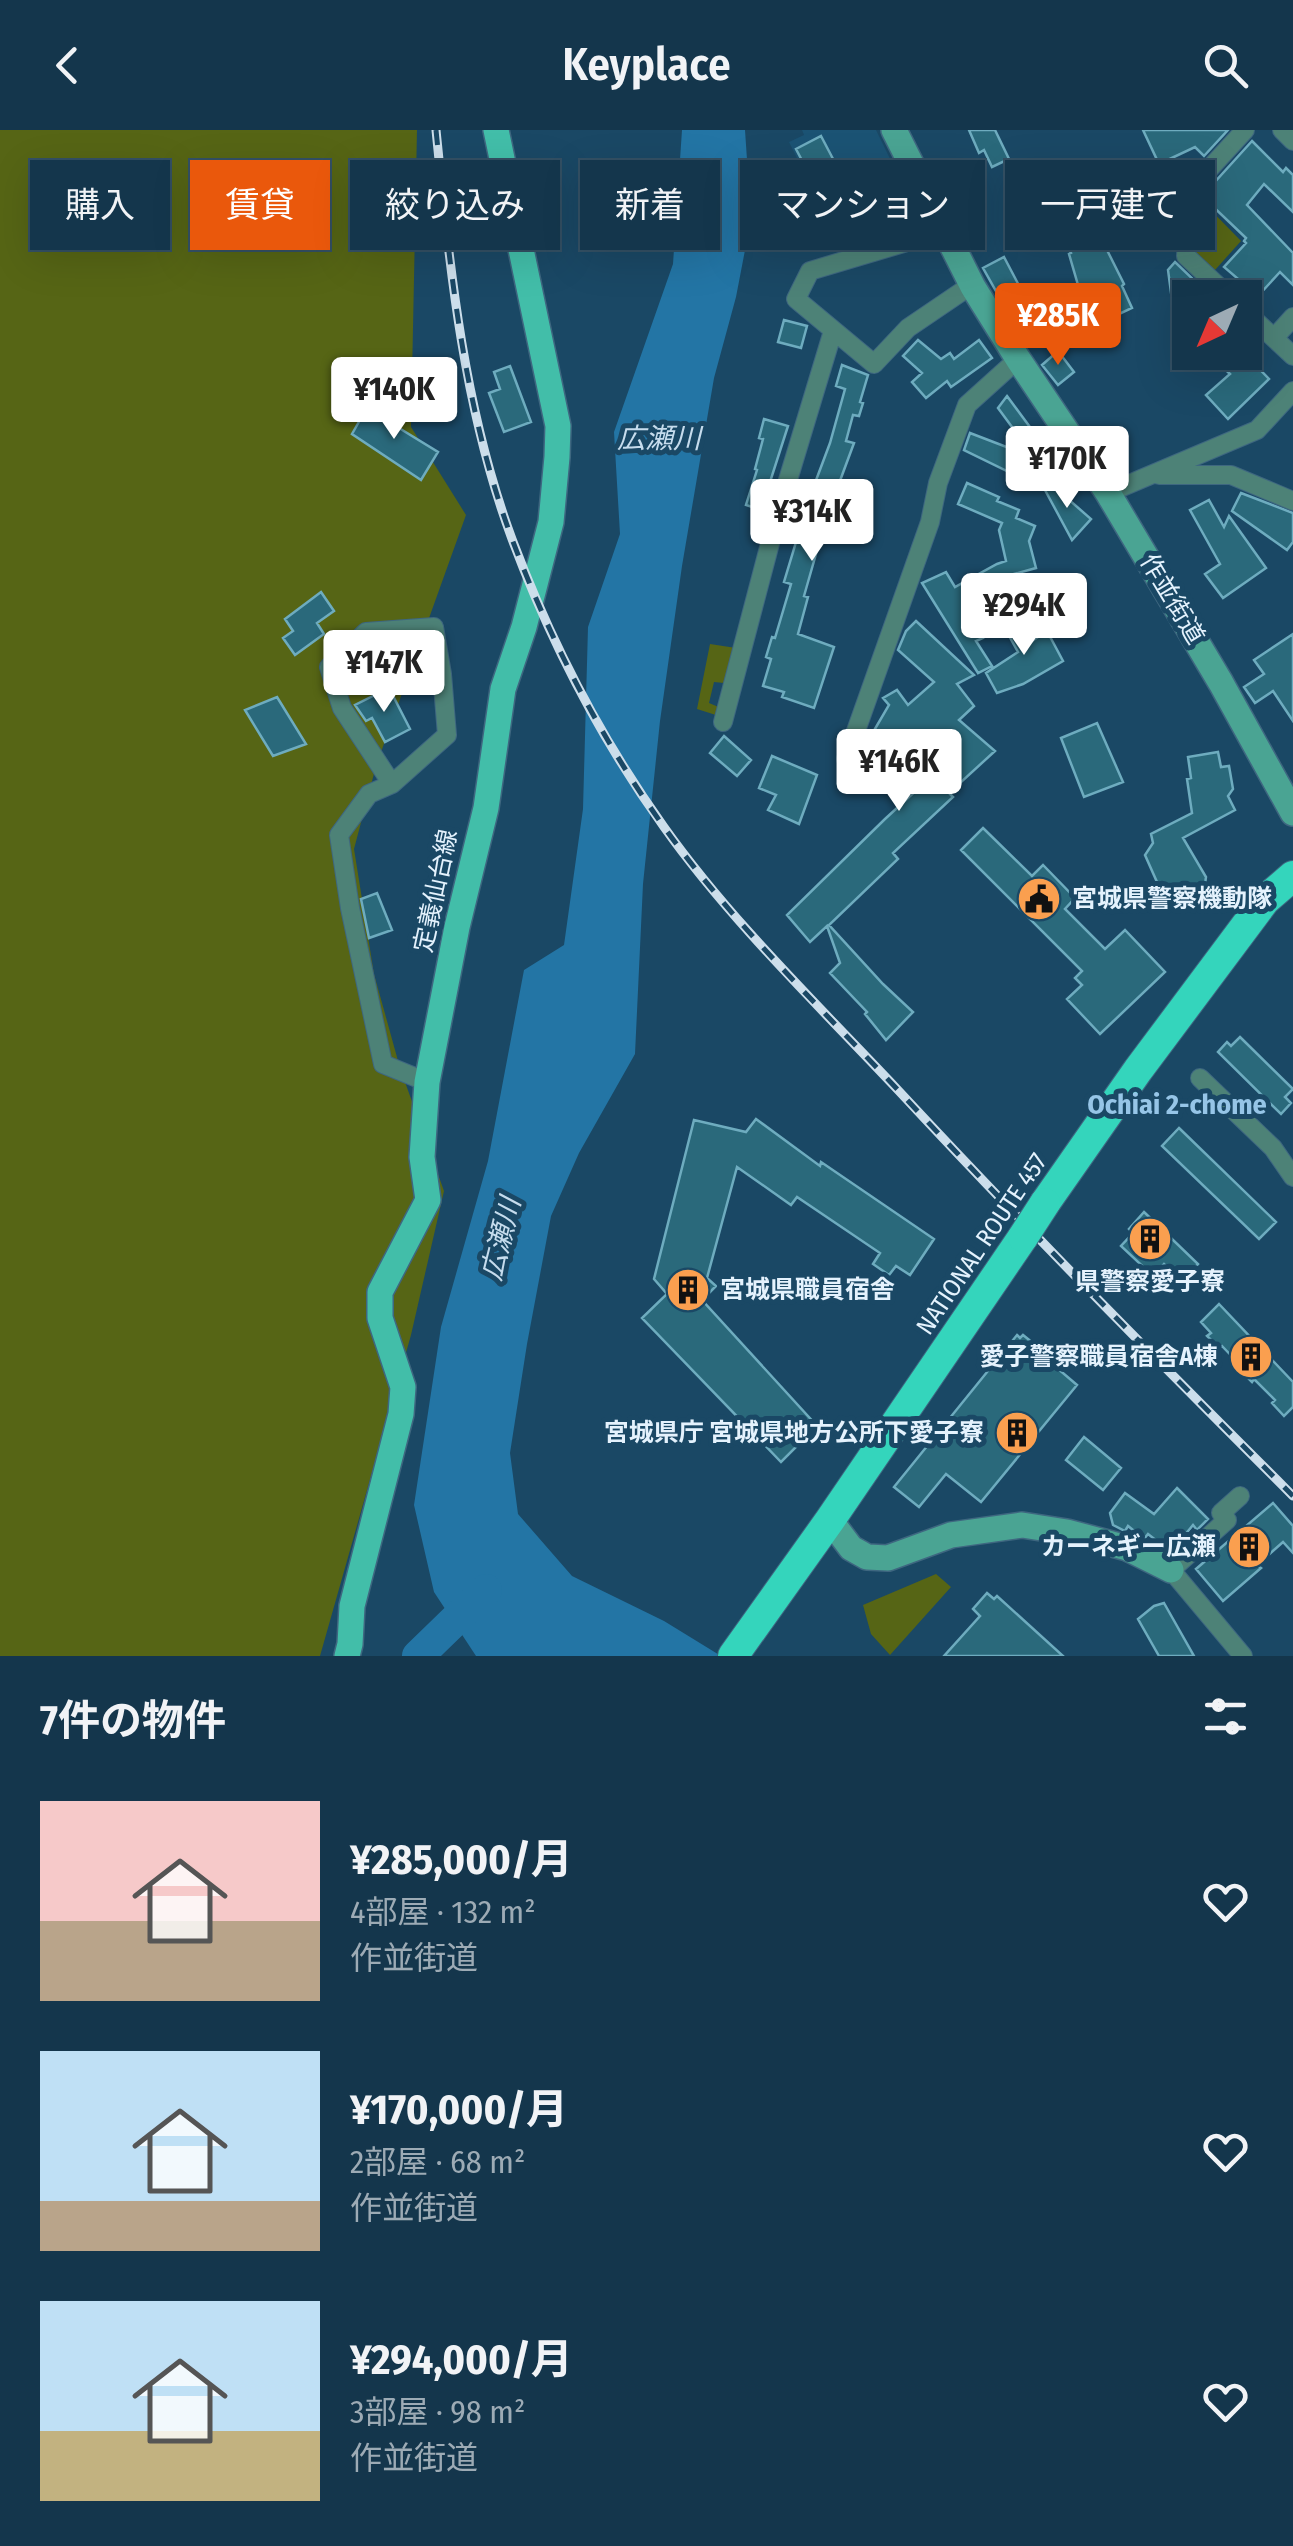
<!DOCTYPE html>
<html lang="ja">
<meta charset="utf-8">
<style>
:root{--surface:#14364c;--page:#1d3e53;--text:#f1f3f6;--muted:#9dabb5;--line:#335064;--accent:#ea580c}
body{margin:0;font-family:"Fira Sans Condensed","Noto Sans JP",sans-serif;background:var(--page);color:var(--text);height:100vh;display:flex;flex-direction:column;font-size:38px;white-space:nowrap}
*{box-sizing:border-box;margin:0}
p{font-size:32px;color:var(--muted)}
.icon{flex:none;width:55px;height:55px;fill:none;stroke:currentColor;stroke-width:2;stroke-linecap:round;stroke-linejoin:round}
.map{position:relative;height:1526px;overflow:hidden}
.side{display:flex;flex-direction:column;background:var(--surface);flex:1}
.side>*{flex:none}
.hud{position:absolute;left:30px;top:30px;width:1235px;height:90px;display:flex;gap:20px}
.needle{width:65px;rotate:224deg}
.buttons{position:absolute;left:1172px;top:150px;display:grid;gap:20px}
.buttons a{display:grid;place-items:center;width:90px;height:90px;border-radius:0px;background:var(--surface);box-shadow:0 10px 40px #0002,0 0 0 2px var(--line);font-size:50px}
.price{position:absolute;translate:-50% -85px;padding:0 22px;border-radius:10px;background:#fff;color:#222;font-size:32px;line-height:65px;filter:drop-shadow(0 2px 5px #0008)}
.price::after{content:'';position:absolute;left:50%;top:60px;width:30px;height:22px;margin-left:-15px;background:inherit;clip-path:polygon(0 0,100% 0,50% 100%)}
.price.current{background:var(--accent);color:#fff}
ul{padding:0;list-style:none}
li{display:flex;align-items:center;gap:30px;height:250px;padding:0 40px}
li span{display:grid;place-items:center;flex:none;width:280px;height:200px;border-radius:0px;color:#555}
li>.icon{margin-inline-start:auto}
span .icon{width:120px;height:120px;fill:#fffc;stroke-width:1}
li b{font-size:42px}
h2{display:flex;justify-content:space-between;align-items:center;height:120px;padding:0 40px;font-size:42px}
.chip{padding:0 35px;border-radius:0px;background:var(--surface);box-shadow:0 10px 40px #0002,0 0 0 2px var(--line);font-size:35px;line-height:90px}
.chip.current{background:var(--accent);color:#fff}
header{display:flex;justify-content:space-between;align-items:center;height:130px;padding:0 40px;background:var(--surface);font-size:45px;font-weight:600}
.map>svg:first-child{display:block}
.built{fill:#1b5374}
.green{fill:#566515}
.water{fill:#2375a5}
.lines{fill:none;stroke-linecap:round;stroke-linejoin:round}
.river{stroke:#2375a5;stroke-width:32}
.building{fill:#2a697b;stroke:#6eacbf;stroke-width:2.5}
.street-casing{stroke:#3e6780;stroke-width:20}
.secondary-casing{stroke:#3e6780;stroke-width:28}
.primary-casing{stroke:#3e6780;stroke-width:28}
.highway-casing{stroke:#3e6780;stroke-width:32}
.street{stroke:#4d8277;stroke-width:18}
.secondary{stroke:#4aa493;stroke-width:25}
.primary{stroke:#42bea9;stroke-width:25}
.highway{stroke:#34d5bc;stroke-width:30}
.rail-casing{stroke:#ccdeeb;stroke-width:9}
.rail{stroke:#1a4865;stroke-width:5;stroke-dasharray:15;stroke-linecap:butt}
.highway-bridge-casing{stroke:#3e6780;stroke-width:32;stroke-linecap:butt}
.highway-bridge{stroke:#34d5bc;stroke-width:30}
.labels{text-anchor:middle;dominant-baseline:central;stroke-width:10;stroke-linejoin:round;paint-order:stroke}
.street-label{font-size:25px;fill:#e4f2fd;stroke:#1a4865}
.poi-label{font-size:25px;font-weight:bold;fill:#e4f2fd;stroke:#1a4865;text-anchor:end}
.water-label{font-size:28px;font-style:italic;fill:#c6dced;stroke:#1a4865}
.neighbourhood-label{font-size:28px;font-weight:bold;fill:#96c5e7;stroke:#1a4865}
</style>
<header><svg class="icon" aria-label="back" viewBox="0 0 24 24"><path d="M15 5l-7 7 7 7"/></svg>Keyplace<svg class="icon" aria-label="search" viewBox="0 0 24 24"><circle cx="10" cy="10" r="6"/><path d="M15 15l6 6"/></svg></header>
<div class="map">
<svg width="1293" height="1526" viewBox="0 0 1293 1526">
<rect width="100%" height="100%" fill="#1a4865"/>
<path class="built" d="M 802,0 L 876,0 L 897,43 L 833,76 L 826,64 L 817,68 L 789,12 L 804,5 Z"/>
<path class="green" d="M 0,0 L 417,0 L 411,297 L 466,385 L 376,636 L 354,719 L 374,844 L 400,938 L 444,1061 L 411,1205 L 320,1526 L 0,1526 Z
M 1200,69 L 1241,111 L 1215,140 L 1191,119 L 1195,75 Z
M 710,514 L 736,518 L 724,553 L 714,552 L 709,573 L 721,578 L 719,586 L 697,579 Z
M 936,1444 L 951,1457 L 890,1525 L 871,1504 L 863,1475 Z"/>
<path class="water" d="M 682,0 L 745,0 L 751,89 L 736,167 L 714,248 L 682,436 L 660,591 L 643,754 L 635,924 L 579,1023 L 551,1086 L 527,1214 L 510,1323 L 518,1384 L 572,1446 L 664,1491 L 721,1526 L 476,1526 L 434,1462 L 414,1375 L 441,1197 L 488,1031 L 524,840 L 564,815 L 583,679 L 588,497 L 620,404 L 614,302 L 673,134 Z"/>
<g class="lines">
<path class="river" d="M 418,1526 L 486,1460"/>
</g>
<path class="building" d="M 969,0 L 995,0 L 1009,29 L 992,37 L 984,20 L 979,23 Z
M 1143,0 L 1228,0 L 1204,26 L 1195,17 L 1159,34 Z
M 821,6 L 853,67 L 895,49 L 921,95 L 854,115 L 834,55 L 819,63 L 796,19 Z
M 1252,11 L 1283,42 L 1286,38 L 1293,45 L 1293,82 L 1264,54 L 1247,75 L 1293,123 L 1293,155 L 1280,142 L 1258,166 L 1224,137 L 1246,113 L 1244,111 L 1246,108 L 1205,69 L 1207,67 L 1204,64 Z
M 1070,43 L 1082,80 L 1120,61 L 1131,83 L 1097,100 L 1124,154 L 1122,156 L 1132,178 L 1119,184 L 1109,162 L 1050,188 L 1041,167 L 1058,159 L 1059,162 L 1078,155 L 1069,124 L 1071,123 L 1064,108 L 1046,51 Z
M 969,56 L 984,87 L 964,97 L 948,66 Z
M 1004,127 L 1025,167 L 1005,177 L 983,138 Z
M 1175,132 L 1198,154 L 1190,163 L 1190,185 L 1172,170 L 1168,140 Z
M 784,190 L 807,196 L 801,218 L 778,212 Z
M 918,210 L 941,229 L 950,223 L 954,229 L 979,210 L 992,228 L 951,257 L 947,251 L 926,268 L 912,252 L 922,243 L 903,226 Z
M 1058,221 L 1074,242 L 1058,255 L 1042,235 Z
M 1207,222 L 1243,222 L 1269,249 L 1228,289 L 1206,265 L 1230,244 Z
M 842,235 L 868,245 L 860,272 L 863,273 L 859,286 L 853,285 L 846,311 L 854,313 L 831,375 L 833,376 L 827,397 L 824,396 L 804,466 L 808,467 L 798,504 L 834,517 L 814,578 L 782,567 L 784,562 L 763,556 L 771,529 L 766,527 L 772,507 L 775,508 L 791,454 L 784,452 L 809,369 L 830,313 L 845,259 L 836,256 Z
M 510,236 L 531,292 L 504,302 L 489,263 L 500,259 L 494,242 Z
M 1007,266 L 1038,308 L 1026,316 L 998,278 Z
M 372,269 L 384,277 L 381,287 L 438,322 L 421,350 L 352,304 Z
M 764,289 L 788,296 L 761,380 L 746,375 L 757,340 L 755,339 L 763,309 L 759,308 Z
M 970,303 L 1017,321 L 1009,342 L 964,320 Z
M 1059,352 L 1068,369 L 1091,389 L 1072,410 L 1045,360 Z
M 967,353 L 999,367 L 997,371 L 1019,380 L 1016,388 L 1035,396 L 1029,411 L 1036,438 L 1003,447 L 1007,454 L 968,481 L 983,508 L 976,511 L 992,536 L 978,543 L 922,453 L 946,442 L 955,457 L 997,434 L 1006,431 L 999,400 L 1002,393 L 958,374 Z
M 1241,363 L 1293,383 L 1293,412 L 1287,420 L 1232,381 Z
M 1209,370 L 1224,397 L 1229,386 L 1266,438 L 1223,468 L 1205,444 L 1220,434 L 1190,380 Z
M 321,462 L 334,481 L 317,493 L 324,504 L 295,525 L 283,508 L 293,501 L 285,489 Z
M 1016,485 L 1032,511 L 1047,501 L 1063,531 L 1023,554 L 997,563 L 986,543 L 1018,522 L 1003,495 Z
M 916,491 L 974,545 L 957,554 L 974,576 L 959,590 L 995,621 L 949,663 L 953,667 L 893,723 L 898,729 L 829,795 L 883,854 L 913,882 L 886,910 L 865,884 L 867,882 L 830,843 L 840,833 L 827,796 L 810,812 L 787,785 L 885,689 L 943,636 L 910,601 L 902,619 L 872,604 L 889,575 L 883,568 L 897,560 L 908,575 L 934,552 L 898,520 L 906,501 Z
M 1293,504 L 1293,591 L 1273,561 L 1255,573 L 1244,557 L 1264,544 L 1254,530 Z
M 389,558 L 410,599 L 385,612 L 372,588 L 366,591 L 355,575 Z
M 277,567 L 306,614 L 273,626 L 245,580 Z
M 1097,593 L 1123,652 L 1084,667 L 1061,608 Z
M 724,606 L 751,630 L 737,646 L 710,623 Z
M 1218,622 L 1221,637 L 1229,636 L 1233,659 L 1228,666 L 1235,680 L 1183,708 L 1206,747 L 1204,761 L 1169,779 L 1145,725 L 1153,713 L 1151,704 L 1192,683 L 1187,649 L 1191,648 L 1188,627 Z
M 772,626 L 817,645 L 799,694 L 768,680 L 776,665 L 759,658 Z
M 983,698 L 1032,746 L 1043,735 L 1075,768 L 1065,779 L 1105,819 L 1125,800 L 1165,842 L 1100,904 L 1067,869 L 1082,855 L 1075,848 L 1082,841 L 961,720 Z
M 377,763 L 392,800 L 369,808 L 361,769 Z
M 1240,907 L 1293,959 L 1285,967 L 1291,973 L 1281,984 L 1218,922 L 1227,912 L 1231,916 Z
M 756,989 L 820,1036 L 821,1032 L 934,1109 L 910,1145 L 896,1136 L 889,1145 L 873,1134 L 880,1123 L 797,1067 L 791,1075 L 737,1037 L 707,1148 L 716,1156 L 702,1170 L 817,1296 L 781,1332 L 642,1188 L 667,1164 L 654,1149 L 694,990 L 746,1002 Z
M 1179,998 L 1276,1092 L 1259,1109 L 1162,1016 Z
M 1144,1082 L 1198,1134 L 1182,1151 L 1164,1134 L 1153,1146 L 1121,1116 L 1133,1103 L 1129,1099 Z
M 1219,1174 L 1293,1252 L 1293,1277 L 1284,1286 L 1272,1273 L 1275,1270 L 1254,1249 L 1252,1252 L 1238,1238 L 1241,1236 L 1222,1216 L 1219,1218 L 1207,1206 L 1211,1203 L 1201,1192 Z
M 1017,1205 L 1020,1208 L 1023,1205 L 1059,1234 L 1057,1238 L 1077,1255 L 981,1372 L 946,1344 L 919,1377 L 894,1357 Z
M 1084,1307 L 1121,1338 L 1103,1360 L 1066,1330 Z
M 1177,1358 L 1208,1389 L 1197,1400 L 1193,1395 L 1171,1422 L 1148,1404 L 1144,1409 L 1128,1396 L 1125,1401 L 1113,1395 L 1110,1383 L 1125,1363 L 1154,1384 Z
M 1273,1373 L 1293,1396 L 1293,1423 L 1283,1412 L 1257,1435 L 1261,1438 L 1223,1471 L 1196,1439 Z
M 987,1463 L 994,1469 L 997,1466 L 1063,1526 L 944,1526 L 980,1486 L 973,1479 Z
M 1164,1473 L 1194,1526 L 1159,1526 L 1138,1489 L 1154,1476 Z"/>
<g class="lines">
<g class="street-casing">
<path id="street" d="M 1282,0 L 1293,11
M 944,101 L 810,141 L 796,169 L 874,234 L 908,198 L 964,160 L 973,157
M 1231,168 L 1186,126 L 1190,60 L 1245,0
M 1245,181 L 1293,226
M 1274,208 L 1293,187
M 1159,345 L 1231,345 L 1293,371
M 1108,363 L 1257,300 L 1293,261
M 723,592 L 778,383 L 833,201
M 846,629 L 930,392 L 938,353 L 967,275 L 1018,229
M 392,654 L 342,578 L 329,537 L 366,502 L 434,497 L 442,544 L 447,605 L 392,654 L 369,664 L 339,705 L 350,778 L 383,934 L 427,952
M 1200,948 L 1273,1018 L 1293,1047
M 1240,1366 L 1221,1383 L 1227,1390 L 1171,1440 L 1243,1526"/>
</g>
<g class="secondary-casing">
<path id="secondary" d="M 894,0 L 973,157 L 1018,229 L 1108,363 L 1221,553 L 1293,683
M 830,1390 L 851,1418 L 867,1427 L 888,1428 L 951,1405 L 1022,1395 L 1067,1402 L 1127,1418 L 1171,1440"/>
</g>
<g class="primary-casing">
<path id="primary" d="M 347,1526 L 350,1514 L 352,1476 L 401,1284 L 403,1257 L 380,1188 L 380,1162 L 428,1070 L 422,1027 L 427,952 L 457,797 L 486,678 L 503,559 L 524,497 L 551,392 L 557,327 L 558,296 L 496,0"/>
</g>
<g class="highway-casing">
<path id="highway" d="M 1045,1073 L 1138,940 L 1265,770 L 1293,746
M 733,1526 L 830,1390 L 1023,1107"/>
</g>
<use href="#street" class="street"/>
<use href="#secondary" class="secondary"/>
<use href="#primary" class="primary"/>
<use href="#highway" class="highway"/>
<g class="rail-casing">
<path id="rail" d="M 436,0 C 450,139 463,277 512,409 C 550,510 601,609 664,697 C 730,790 819,876 897,959 C 1026,1098 1159,1232 1293,1366"/>
</g>
<use href="#rail" class="rail"/>
<g class="highway-bridge-casing">
<path id="highway-bridge" d="M 1023,1107 L 1045,1073"/>
</g>
<use href="#highway-bridge" class="highway-bridge"/>
</g>
<defs>
<g id="civic-disc" transform="scale(2.25)"><circle r="9.5" fill="#fa9f4f" stroke="#1a4865"/><path d="M-.6-6.5H3V-4.5H.6V-3L4-1V1h2V6H-6V1h2V-1L-.6-3ZM-1.2 2.5V6h2.4V2.5Z" fill="#111"/></g>
<g id="building-disc" transform="scale(2.25)"><circle r="9.5" fill="#fa9f4f" stroke="#1a4865"/><path d="M-4-6H4V6H1V3H-1V6H-4ZM-2.5-4.3h1.7v1.8h-1.7ZM.8-4.3h1.7v1.8H.8ZM-2.5-1h1.7V.8h-1.7ZM.8-1h1.7V.8H.8Z" fill="#111"/></g>
</defs>
<g fill-rule="evenodd">
<use href="#civic-disc" x="1039" y="769"/>
<use href="#building-disc" x="1150" y="1109"/>
<use href="#building-disc" x="688" y="1160"/>
<use href="#building-disc" x="1251" y="1227"/>
<use href="#building-disc" x="1017" y="1303"/>
<use href="#building-disc" x="1249" y="1417"/>
</g>
<g class="labels">
<g class="street-label">
<text transform="translate(1172 469) rotate(59)">作並街道</text>
<text transform="translate(436 761) rotate(-78)">定義仙台線</text>
<text transform="translate(982 1114) rotate(-56)">NATIONAL ROUTE 457</text>
</g>
<g class="poi-label">
<text x="1072" y="769" text-anchor="start">宮城県警察機動隊</text>
<text x="1150" y="1152" text-anchor="middle">県警察愛子寮</text>
<text x="720" y="1160" text-anchor="start">宮城県職員宿舎</text>
<text x="1218" y="1227">愛子警察職員宿舎A棟</text>
<text x="984" y="1303">宮城県庁 宮城県地方公所下愛子寮</text>
<text x="1216" y="1417">カーネギー広瀬</text>
</g>
<g class="water-label">
<text x="659" y="308">広瀬川</text>
<text transform="translate(501 1109) rotate(-76)">広瀬川</text>
</g>
<g class="neighbourhood-label">
<text x="1177" y="974">Ochiai 2-chome</text>
</g>
</g>
</svg>
<div class="buttons">
<a><svg class="needle" viewBox="-14 -14 28 28"><path d="M0-13l5 13h-10z" fill="#e53935"/><path d="M0 13l5-13h-10z" fill="#9dabb5"/></svg></a>
</div>
<b class="price current" style="left:1058px;top:238px">¥285K</b>
<b class="price" style="left:394px;top:312px">¥140K</b>
<b class="price" style="left:1067px;top:381px">¥170K</b>
<b class="price" style="left:812px;top:434px">¥314K</b>
<b class="price" style="left:1024px;top:528px">¥294K</b>
<b class="price" style="left:384px;top:585px">¥147K</b>
<b class="price" style="left:899px;top:684px">¥146K</b>
<div class="hud">
<a class="chip">購入</a>
<a class="chip current">賃貸</a>
<a class="chip">絞り込み</a>
<a class="chip">新着</a>
<a class="chip">マンション</a>
<a class="chip">一戸建て</a>
</div>
</div>
<section class="side">
<h2>7件の物件<svg class="icon" aria-label="filters" viewBox="0 0 24 24"><path d="M4 7h16M4 17h16"/><circle cx="9" cy="7" r="2"/><circle cx="15" cy="17" r="2"/></svg></h2>
<ul>
<li><span style="background:linear-gradient(#f6c9c9 60%,#b9a48a 0)"><svg class="icon" aria-label="home" viewBox="0 0 24 24"><path d="M3 11l9-7 9 7M6 9v11h12V9"/></svg></span><div><b>¥285,000/月</b><p>4部屋 · 132 m²</p><p>作並街道</p></div><svg class="icon" aria-label="heart" viewBox="0 0 24 24"><path d="M12 20l-8-8c-3-5 5-10 8-4 3-6 11-1 8 4z"/></svg></li>
<li><span style="background:linear-gradient(#bfe0f5 75%,#b9a48a 0)"><svg class="icon" aria-label="home" viewBox="0 0 24 24"><path d="M3 11l9-7 9 7M6 9v11h12V9"/></svg></span><div><b>¥170,000/月</b><p>2部屋 · 68 m²</p><p>作並街道</p></div><svg class="icon" aria-label="heart" viewBox="0 0 24 24"><path d="M12 20l-8-8c-3-5 5-10 8-4 3-6 11-1 8 4z"/></svg></li>
<li><span style="background:linear-gradient(#bfe0f5 65%,#c2b280 0)"><svg class="icon" aria-label="home" viewBox="0 0 24 24"><path d="M3 11l9-7 9 7M6 9v11h12V9"/></svg></span><div><b>¥294,000/月</b><p>3部屋 · 98 m²</p><p>作並街道</p></div><svg class="icon" aria-label="heart" viewBox="0 0 24 24"><path d="M12 20l-8-8c-3-5 5-10 8-4 3-6 11-1 8 4z"/></svg></li>
</ul>
</section>
